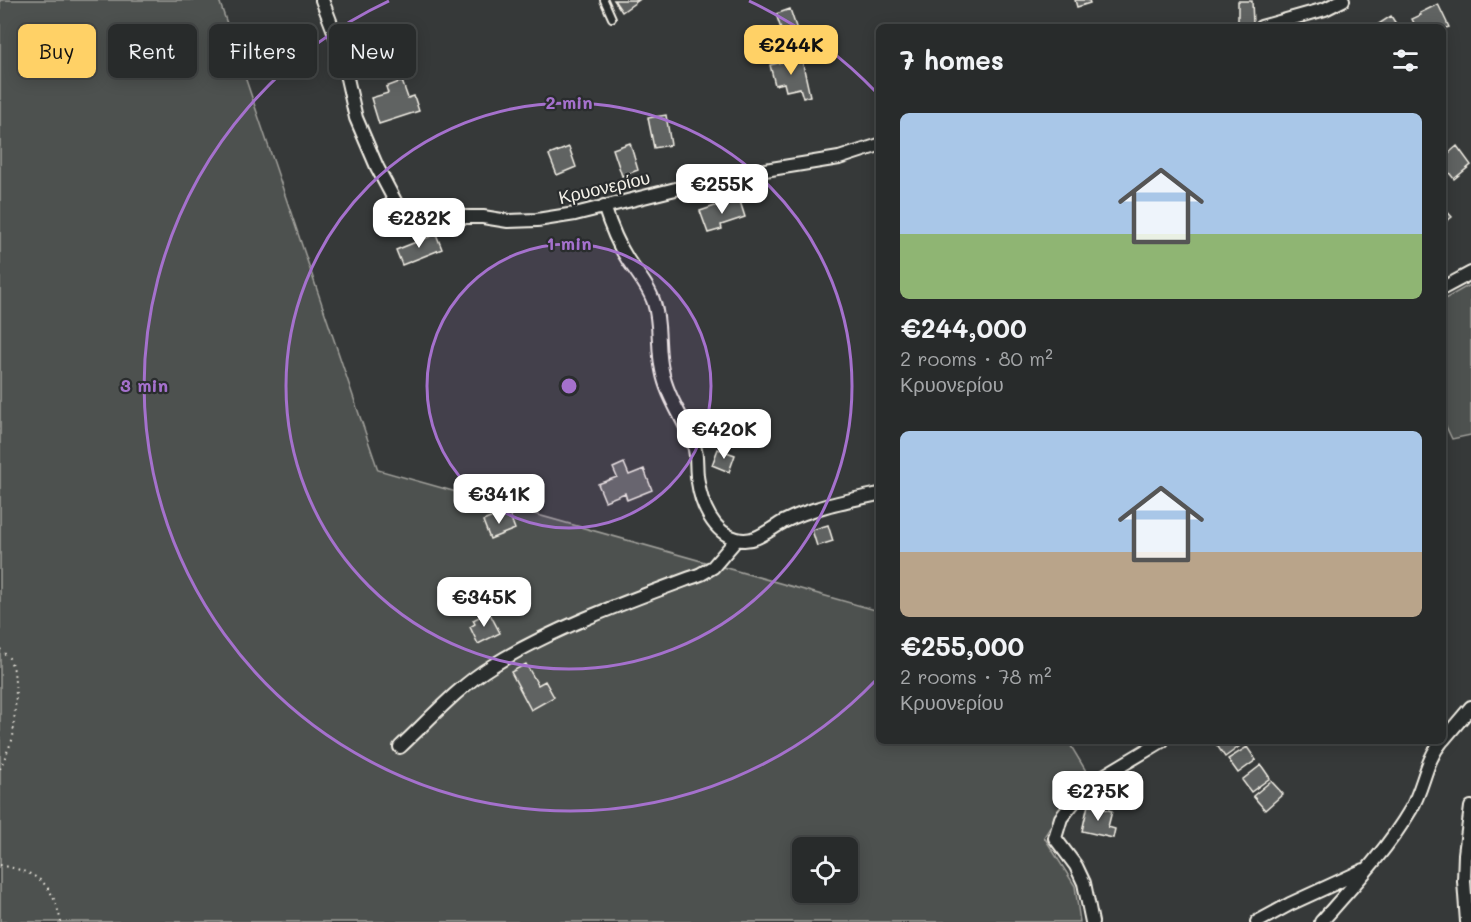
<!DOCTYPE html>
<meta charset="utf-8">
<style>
:root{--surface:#282b2b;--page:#343737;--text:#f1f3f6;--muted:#a5a7a9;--line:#444747;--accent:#ffd166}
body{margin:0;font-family:Mali,sans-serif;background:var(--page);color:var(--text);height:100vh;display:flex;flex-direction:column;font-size:22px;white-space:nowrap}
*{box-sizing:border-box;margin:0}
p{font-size:20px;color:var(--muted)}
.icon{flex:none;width:33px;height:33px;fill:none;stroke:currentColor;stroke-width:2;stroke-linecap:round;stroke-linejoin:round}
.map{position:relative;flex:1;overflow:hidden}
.sheet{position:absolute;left:876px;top:24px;width:570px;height:720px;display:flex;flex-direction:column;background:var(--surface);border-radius:9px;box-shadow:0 3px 15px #0003,0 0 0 2px var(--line)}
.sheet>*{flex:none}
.guide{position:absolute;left:18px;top:24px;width:570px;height:54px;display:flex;gap:12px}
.controls{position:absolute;left:792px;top:837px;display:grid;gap:12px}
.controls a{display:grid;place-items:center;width:66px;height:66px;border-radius:9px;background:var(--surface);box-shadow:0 3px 15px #0003,0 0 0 2px var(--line);font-size:30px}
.price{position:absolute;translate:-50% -51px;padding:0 14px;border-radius:12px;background:#fff;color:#222;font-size:20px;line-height:39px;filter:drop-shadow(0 2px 3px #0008)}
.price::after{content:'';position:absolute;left:50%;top:36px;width:18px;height:14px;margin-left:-9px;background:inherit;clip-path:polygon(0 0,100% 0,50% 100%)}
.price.selected{background:var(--accent);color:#111}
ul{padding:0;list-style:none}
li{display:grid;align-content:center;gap:12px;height:318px;padding:0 24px}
li span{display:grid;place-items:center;height:186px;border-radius:9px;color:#555}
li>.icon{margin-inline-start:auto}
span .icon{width:108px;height:108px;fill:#fffc;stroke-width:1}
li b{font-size:26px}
h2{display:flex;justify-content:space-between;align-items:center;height:72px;padding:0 24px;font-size:26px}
.pill{padding:0 21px;border-radius:9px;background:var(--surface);box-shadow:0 3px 15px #0003,0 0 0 2px var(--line);font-size:21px;line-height:54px}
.pill.selected{background:var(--accent);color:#111}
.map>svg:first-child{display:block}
.green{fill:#4e514f;stroke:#a1a19c;stroke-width:1.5;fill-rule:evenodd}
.building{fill:#616362;stroke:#f4f1e8;stroke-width:1.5}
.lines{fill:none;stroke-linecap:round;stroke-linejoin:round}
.service-casing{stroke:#f4f1e8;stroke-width:10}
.minor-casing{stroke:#f4f1e8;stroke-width:16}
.path{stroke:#f4f1e8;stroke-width:2;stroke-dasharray:1.5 4.5;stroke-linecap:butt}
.service{stroke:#2a2d2e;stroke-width:6}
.minor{stroke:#2a2d2e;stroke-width:12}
.ring{fill:none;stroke:#a571cd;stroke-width:3}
.labels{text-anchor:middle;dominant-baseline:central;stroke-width:4.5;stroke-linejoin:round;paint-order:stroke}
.street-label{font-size:18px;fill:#f4f1e8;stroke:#2a2d2e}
.centre{fill:#a571cd;stroke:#2a2d2e;stroke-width:3}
.ring-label{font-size:18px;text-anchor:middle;font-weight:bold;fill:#a571cd;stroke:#2a2d2e;stroke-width:4.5;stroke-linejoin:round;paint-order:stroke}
</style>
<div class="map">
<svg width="1471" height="922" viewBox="0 0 1471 922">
<rect width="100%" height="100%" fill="#363939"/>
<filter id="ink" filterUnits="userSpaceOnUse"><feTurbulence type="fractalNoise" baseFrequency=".0167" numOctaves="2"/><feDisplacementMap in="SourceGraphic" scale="12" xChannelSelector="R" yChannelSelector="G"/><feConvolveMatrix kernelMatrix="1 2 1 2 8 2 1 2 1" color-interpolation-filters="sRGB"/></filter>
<g filter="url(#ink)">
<path class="green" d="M 0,0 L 219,0 L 378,470 L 879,611 L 879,741 L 1068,741 L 1086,771 L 1044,837 L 1075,886 L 1080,922 L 0,922 ZM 802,848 L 848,848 L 848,892 L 802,892 Z
M 1471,284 L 1471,435 L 1452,439 L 1443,420 L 1443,300 Z"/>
<path class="building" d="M 614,0 L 639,0 L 622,12 Z
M 1075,0 L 1089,0 L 1090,3 L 1077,7 Z
M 1238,1 L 1252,1 L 1253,24 L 1238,24 Z
M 1438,4 L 1449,27 L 1443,29 L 1443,27 L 1416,27 L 1412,19 L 1421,15 L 1420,13 Z
M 790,9 L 801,42 L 787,47 L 776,14 Z
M 1391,16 L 1398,27 L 1378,27 L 1377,25 Z
M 790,60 L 791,62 L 802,60 L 810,96 L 803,98 L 800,88 L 786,91 L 784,83 L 775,85 L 770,65 Z
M 402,81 L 408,98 L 414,96 L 419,111 L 379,124 L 371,98 L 388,93 L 386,87 Z
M 666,115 L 671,145 L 654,148 L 648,118 Z
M 630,143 L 638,170 L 622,176 L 613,149 Z
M 1457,146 L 1471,165 L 1454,179 L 1443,165 L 1443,158 Z
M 569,147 L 576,167 L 557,175 L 549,155 Z
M 739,198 L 745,217 L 721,225 L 722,229 L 708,233 L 700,211 Z
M 1443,207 L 1452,217 L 1443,224 Z
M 436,234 L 442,249 L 402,265 L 396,250 Z
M 718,449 L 735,455 L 729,472 L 712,465 Z
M 624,463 L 629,475 L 644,469 L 652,490 L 627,500 L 625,493 L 605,501 L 598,484 L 617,477 L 613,468 Z
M 508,511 L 515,529 L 490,539 L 483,521 Z
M 828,525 L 833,541 L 817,546 L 812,530 Z
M 489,612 L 500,633 L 478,644 L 470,627 L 475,624 L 473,620 Z
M 526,664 L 538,685 L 545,681 L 554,697 L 531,710 L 511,672 Z
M 1221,741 L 1243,741 L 1244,743 L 1225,757 L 1216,744 Z
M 1247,747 L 1256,760 L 1238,773 L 1228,759 Z
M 1261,765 L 1270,778 L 1251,792 L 1242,780 Z
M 1271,781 L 1283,794 L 1265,810 L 1253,796 Z
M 1088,805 L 1112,811 L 1108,827 L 1115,829 L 1113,838 L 1082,831 Z"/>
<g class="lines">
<g class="service-casing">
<path id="service" d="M 604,0 L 612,18"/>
</g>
<g class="minor-casing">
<path id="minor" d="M 322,0 L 340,47 L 356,118 L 377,167 L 405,220 L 411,223 L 420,224 L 460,217 L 483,217 L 508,221 L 537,220 L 575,214 L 728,176 L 839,158 L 879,145
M 1261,27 L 1325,9 L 1343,0
M 604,206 C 610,225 617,243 628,260 C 637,273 649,287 654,303 C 661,324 657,348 662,370 C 667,398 685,420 694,446 C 698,457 695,470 698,482 C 701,504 713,533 737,539 C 754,544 769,530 783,522 C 813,507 846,501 879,494
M 1443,288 L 1471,273
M 1443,740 L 1471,707
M 400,747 C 429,720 459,686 492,666 C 552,628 634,599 701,574 L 713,567 L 737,539
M 1092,922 L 1084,883 L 1076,866 L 1055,838 L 1061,818 L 1087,786 L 1162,741
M 1257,922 L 1290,904 L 1364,870
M 1321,922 C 1353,886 1387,850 1411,809 C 1424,787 1425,761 1442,741
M 1467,922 L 1464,881 L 1465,854 L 1471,807"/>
</g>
<path class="path" d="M 0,649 L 9,658 L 14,670 L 16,695 L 13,738 L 0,769
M 0,865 C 39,873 52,882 61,922"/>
<use href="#service" class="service"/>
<use href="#minor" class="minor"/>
</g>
</g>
<circle cx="569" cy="386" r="142" fill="#a571cd" fill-opacity=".12"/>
<g class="ring">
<circle cx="569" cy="386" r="142"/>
<circle cx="569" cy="386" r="283"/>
<path d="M877 679A425 425 0 1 1 389 1M749 1A425 425 0 0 1 877 93"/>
</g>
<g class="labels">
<g class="street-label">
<text transform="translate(604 187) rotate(-13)">Κρυονερίου</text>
</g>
</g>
<circle cx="569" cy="386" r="9" class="centre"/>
<g class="ring-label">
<text x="569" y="109">2 min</text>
<text x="569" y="250">1 min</text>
<text x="144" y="392">3 min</text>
</g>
</svg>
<div class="controls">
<a><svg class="icon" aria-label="locate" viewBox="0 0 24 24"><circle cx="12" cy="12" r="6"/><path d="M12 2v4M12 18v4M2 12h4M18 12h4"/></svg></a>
</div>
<b class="price selected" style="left:791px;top:76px">€244K</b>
<b class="price" style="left:722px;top:215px">€255K</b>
<b class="price" style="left:419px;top:249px">€282K</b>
<b class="price" style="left:724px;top:460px">€420K</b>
<b class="price" style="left:499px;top:525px">€341K</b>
<b class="price" style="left:484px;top:628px">€345K</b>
<b class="price" style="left:1098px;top:822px">€275K</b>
<div class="guide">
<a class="pill selected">Buy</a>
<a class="pill">Rent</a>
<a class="pill">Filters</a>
<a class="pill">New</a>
</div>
<section class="sheet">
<h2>7 homes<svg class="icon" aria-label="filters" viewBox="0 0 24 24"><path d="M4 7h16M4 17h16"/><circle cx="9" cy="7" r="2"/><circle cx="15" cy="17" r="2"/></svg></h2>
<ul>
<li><span style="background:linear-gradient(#a9c7e8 65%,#8fb573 0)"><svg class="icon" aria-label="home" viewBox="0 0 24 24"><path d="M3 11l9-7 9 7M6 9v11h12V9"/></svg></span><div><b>€244,000</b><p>2 rooms · 80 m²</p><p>Κρυονερίου</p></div></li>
<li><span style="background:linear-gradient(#a9c7e8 65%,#b9a48a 0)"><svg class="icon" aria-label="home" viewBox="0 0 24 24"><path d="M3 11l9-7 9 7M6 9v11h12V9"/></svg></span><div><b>€255,000</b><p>2 rooms · 78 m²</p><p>Κρυονερίου</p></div></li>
</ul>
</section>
</div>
